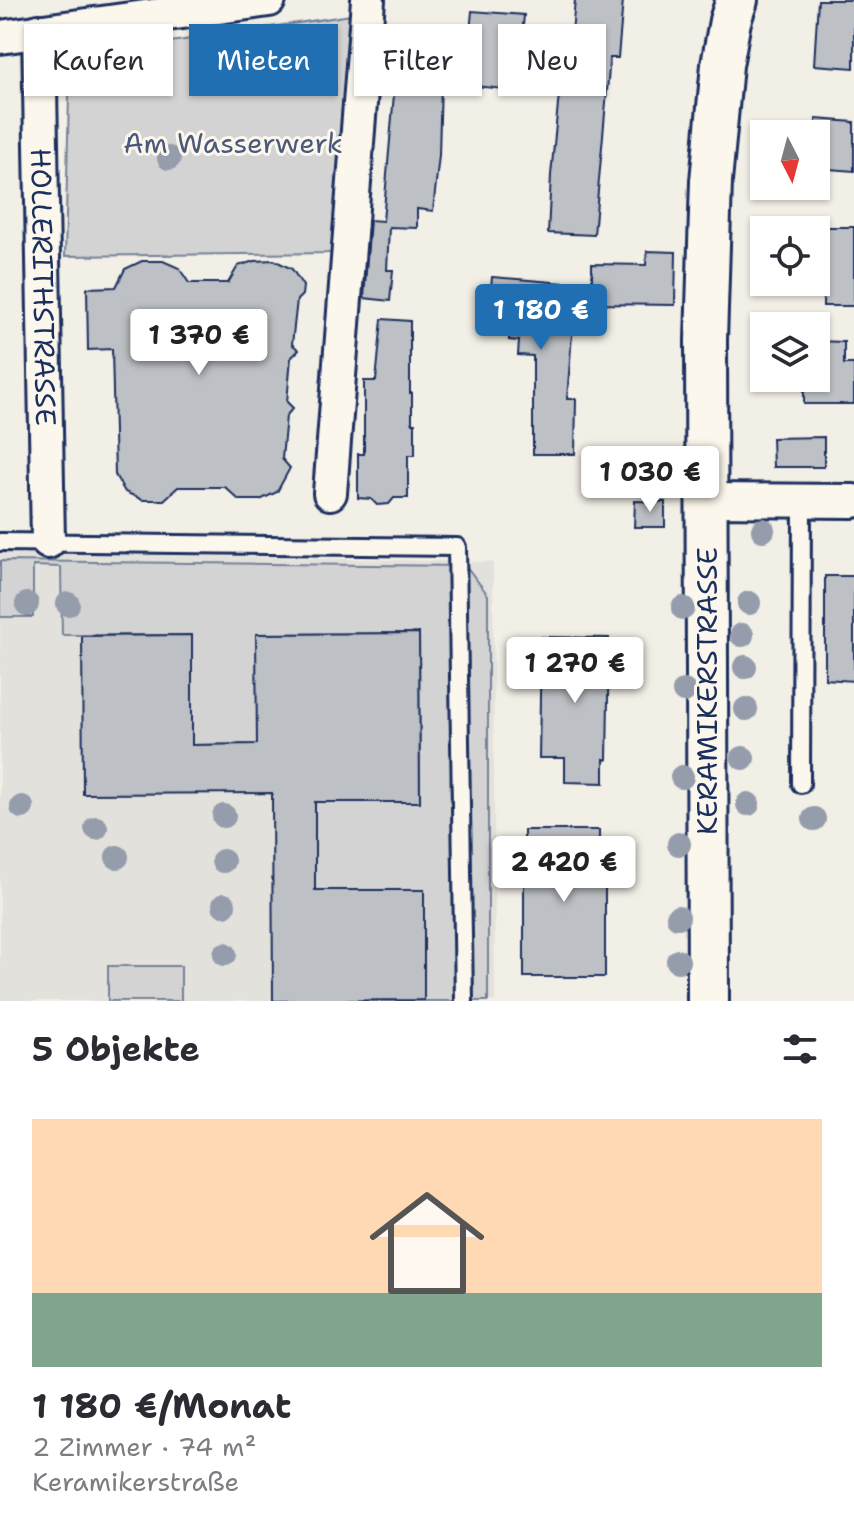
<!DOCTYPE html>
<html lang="de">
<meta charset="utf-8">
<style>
:root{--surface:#fff;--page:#f2f2f3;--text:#2b2b33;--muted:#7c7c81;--line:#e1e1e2;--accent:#1f6fb2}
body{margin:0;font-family:"Shantell Sans",sans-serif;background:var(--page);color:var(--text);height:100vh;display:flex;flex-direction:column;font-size:30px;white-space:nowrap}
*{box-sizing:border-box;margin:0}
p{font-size:26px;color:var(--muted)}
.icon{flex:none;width:44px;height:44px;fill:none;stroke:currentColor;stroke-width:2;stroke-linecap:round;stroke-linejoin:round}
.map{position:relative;height:1001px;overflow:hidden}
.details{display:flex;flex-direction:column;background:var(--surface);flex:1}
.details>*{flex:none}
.hud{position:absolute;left:24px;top:24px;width:806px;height:72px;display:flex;gap:16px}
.needle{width:52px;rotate:174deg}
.buttons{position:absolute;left:750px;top:120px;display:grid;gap:16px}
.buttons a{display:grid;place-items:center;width:80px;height:80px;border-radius:0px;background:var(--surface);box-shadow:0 2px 6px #0004;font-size:40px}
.price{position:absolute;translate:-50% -68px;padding:0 18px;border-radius:8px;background:#fff;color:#222;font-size:26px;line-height:52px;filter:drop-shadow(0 2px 4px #0008)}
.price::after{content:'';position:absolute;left:50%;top:48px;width:24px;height:18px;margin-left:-12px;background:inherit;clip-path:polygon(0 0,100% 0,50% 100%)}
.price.current{background:var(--accent);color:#fff}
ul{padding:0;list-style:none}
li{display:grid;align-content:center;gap:16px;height:424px;padding:0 32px}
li+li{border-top:2px solid var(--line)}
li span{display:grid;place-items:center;height:248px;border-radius:0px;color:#555}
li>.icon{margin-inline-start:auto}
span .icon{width:144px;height:144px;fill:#fffc;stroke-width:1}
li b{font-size:34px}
h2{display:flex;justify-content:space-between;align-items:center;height:96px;padding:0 32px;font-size:34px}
.tag{padding:0 28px;border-radius:0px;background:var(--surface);box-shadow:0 2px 6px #0004;font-size:28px;line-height:72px}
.tag.current{background:var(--accent);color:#fff}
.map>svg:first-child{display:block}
.built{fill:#e2e1dc}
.green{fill:#d2d3d2;stroke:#768198;stroke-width:2}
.building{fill:#bdc0c4;stroke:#1b2f5e;stroke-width:2}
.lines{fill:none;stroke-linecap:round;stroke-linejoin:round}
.service-casing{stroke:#1b2f5e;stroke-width:22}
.minor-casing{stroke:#1b2f5e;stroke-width:38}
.tertiary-casing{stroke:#1b2f5e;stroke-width:46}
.service{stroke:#fbf7ec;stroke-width:16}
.minor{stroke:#fbf7ec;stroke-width:32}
.tertiary{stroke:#fbf7ec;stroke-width:40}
.tree{fill:#959cab}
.labels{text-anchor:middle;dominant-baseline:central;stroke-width:6;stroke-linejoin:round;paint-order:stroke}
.park-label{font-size:28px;fill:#49587b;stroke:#fbf7ec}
.street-label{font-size:28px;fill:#1b2f5e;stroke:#fbf7ec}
</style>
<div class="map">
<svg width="854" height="1001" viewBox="0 0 854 1001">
<rect width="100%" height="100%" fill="#f2efe6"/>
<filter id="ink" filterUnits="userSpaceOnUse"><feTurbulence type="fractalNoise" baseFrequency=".0125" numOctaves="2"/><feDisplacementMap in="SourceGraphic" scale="16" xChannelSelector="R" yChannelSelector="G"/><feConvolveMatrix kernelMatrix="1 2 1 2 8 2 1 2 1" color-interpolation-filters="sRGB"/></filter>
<g filter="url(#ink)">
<path class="built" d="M 0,552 L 493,562 L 495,1001 L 0,1001 Z"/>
<path class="green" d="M 358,14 L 334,253 L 65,256 L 70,57 Z
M 0,561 L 466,566 L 488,595 L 488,1001 L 318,1001 L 424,1000 L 315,890 L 315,802 L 420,801 L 419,633 L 257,634 L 257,744 L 192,745 L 191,635 L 62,635 L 61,567 L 33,566 L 33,617 L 0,617 Z
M 108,966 L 181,966 L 181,1001 L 108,1001 Z"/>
<path class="building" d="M 575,0 L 623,0 L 618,58 L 610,58 L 594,235 L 548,233 L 551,175 L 559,94 L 441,83 L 439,155 L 433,211 L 417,209 L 417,228 L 389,227 L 387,270 L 393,270 L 390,301 L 364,298 L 370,220 L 383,221 L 399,36 L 469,43 L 472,11 L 524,15 L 521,48 L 570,54 Z
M 818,0 L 854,0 L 854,68 L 814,65 Z
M 816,119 L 854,122 L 854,171 L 816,168 Z
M 824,227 L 854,227 L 854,306 L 823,306 Z
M 647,251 L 676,252 L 675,305 L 592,304 L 592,264 L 646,265 Z
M 274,260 L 292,269 L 303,286 L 302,295 L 297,300 L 292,344 L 299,350 L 291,358 L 287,402 L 293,408 L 286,416 L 282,459 L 290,468 L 277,492 L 260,500 L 239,500 L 225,487 L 178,487 L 164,500 L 143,500 L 125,492 L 115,475 L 112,349 L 88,350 L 87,288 L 116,287 L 125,269 L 142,261 L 163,261 L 179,268 L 189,283 L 228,283 L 238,266 L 254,261 Z
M 492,277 L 576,284 L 567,399 L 576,399 L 575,454 L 533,454 L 533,356 L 518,355 L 519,341 L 509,340 L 509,334 L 487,332 Z
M 382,319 L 410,321 L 410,393 L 412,393 L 412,423 L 415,423 L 415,455 L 408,455 L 408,498 L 394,498 L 389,504 L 377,505 L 371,499 L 358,498 L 358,454 L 364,454 L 364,381 L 376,381 Z
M 816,341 L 844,342 L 844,364 L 854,364 L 854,404 L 804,404 L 804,378 L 816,378 Z
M 824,437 L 824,467 L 773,467 L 772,438 Z
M 635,501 L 665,502 L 665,527 L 634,527 Z
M 825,576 L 854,576 L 854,681 L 825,679 Z
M 419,633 L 420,802 L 315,802 L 315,890 L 424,890 L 424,1000 L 273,1001 L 272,793 L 83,794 L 82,636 L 192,635 L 192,745 L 257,744 L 256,634 Z
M 541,637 L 609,638 L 607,760 L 604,759 L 604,783 L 565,782 L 565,758 L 539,758 Z
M 524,830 L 599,830 L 599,844 L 605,844 L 605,977 L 524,977 Z"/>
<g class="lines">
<g class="service-casing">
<path id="service" d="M 0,542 L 457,547 L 464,1001
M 801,784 L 802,501"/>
</g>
<g class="minor-casing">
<g id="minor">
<path id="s1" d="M 39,31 L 48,542"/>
<path d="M 0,37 L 269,0"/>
<path d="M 330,493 L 368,0"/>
<path d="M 707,500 L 854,501"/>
</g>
</g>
<g class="tertiary-casing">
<path id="tertiary" d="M 708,1001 L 706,340 L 711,181 L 722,65 L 730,21 L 737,0"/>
</g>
<use href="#service" class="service"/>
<use href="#minor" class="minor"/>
<use href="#tertiary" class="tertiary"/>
</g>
<g class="tree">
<circle cx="169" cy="158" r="12"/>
<circle cx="763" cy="530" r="12"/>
<circle cx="749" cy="603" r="12"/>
<circle cx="27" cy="604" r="12"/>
<circle cx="68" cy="604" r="12"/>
<circle cx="683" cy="608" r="12"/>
<circle cx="742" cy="635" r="12"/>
<circle cx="745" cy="667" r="12"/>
<circle cx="684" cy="691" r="12"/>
<circle cx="746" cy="709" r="12"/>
<circle cx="743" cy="758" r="12"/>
<circle cx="682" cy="777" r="12"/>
<circle cx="748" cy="804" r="12"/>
<circle cx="22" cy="807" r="12"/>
<circle cx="224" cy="816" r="12"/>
<circle cx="814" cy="819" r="12"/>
<circle cx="96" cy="828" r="12"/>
<circle cx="679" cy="844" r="12"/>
<circle cx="117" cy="857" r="12"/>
<circle cx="223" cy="861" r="12"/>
<circle cx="224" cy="905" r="12"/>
<circle cx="678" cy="917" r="12"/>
<circle cx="225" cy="954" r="12"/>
<circle cx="678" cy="961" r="12"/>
</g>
</g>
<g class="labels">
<g class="park-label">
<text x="233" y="143">Am Wasserwerk</text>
</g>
<g class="street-label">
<text stroke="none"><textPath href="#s1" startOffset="256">HOLLERITHSTRASSE</textPath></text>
<text transform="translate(707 691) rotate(-90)">KERAMIKERSTRASSE</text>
</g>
</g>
</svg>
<div class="buttons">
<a><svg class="needle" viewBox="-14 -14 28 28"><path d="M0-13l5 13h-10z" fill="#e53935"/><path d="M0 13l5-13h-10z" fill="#7c7c81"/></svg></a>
<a><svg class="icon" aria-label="locate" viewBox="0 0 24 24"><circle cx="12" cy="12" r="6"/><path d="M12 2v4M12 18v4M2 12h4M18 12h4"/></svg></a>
<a><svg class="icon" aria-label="layers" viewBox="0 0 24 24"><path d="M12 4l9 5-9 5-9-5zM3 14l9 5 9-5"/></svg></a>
</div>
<b class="price current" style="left:541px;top:352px">1 180 €</b>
<b class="price" style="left:199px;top:377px">1 370 €</b>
<b class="price" style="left:650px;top:514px">1 030 €</b>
<b class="price" style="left:575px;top:705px">1 270 €</b>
<b class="price" style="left:564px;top:904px">2 420 €</b>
<div class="hud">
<a class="tag">Kaufen</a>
<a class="tag current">Mieten</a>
<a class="tag">Filter</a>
<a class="tag">Neu</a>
</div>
</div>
<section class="details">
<h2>5 Objekte<svg class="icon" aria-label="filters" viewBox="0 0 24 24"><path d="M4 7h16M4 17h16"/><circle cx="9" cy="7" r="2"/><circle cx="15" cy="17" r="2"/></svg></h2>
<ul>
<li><span style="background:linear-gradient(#ffd9b3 70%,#7fa58c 0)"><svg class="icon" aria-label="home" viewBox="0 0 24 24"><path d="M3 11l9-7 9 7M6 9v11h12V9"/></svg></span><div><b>1 180 €/Monat</b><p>2 Zimmer · 74 m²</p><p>Keramikerstraße</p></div></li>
</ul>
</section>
